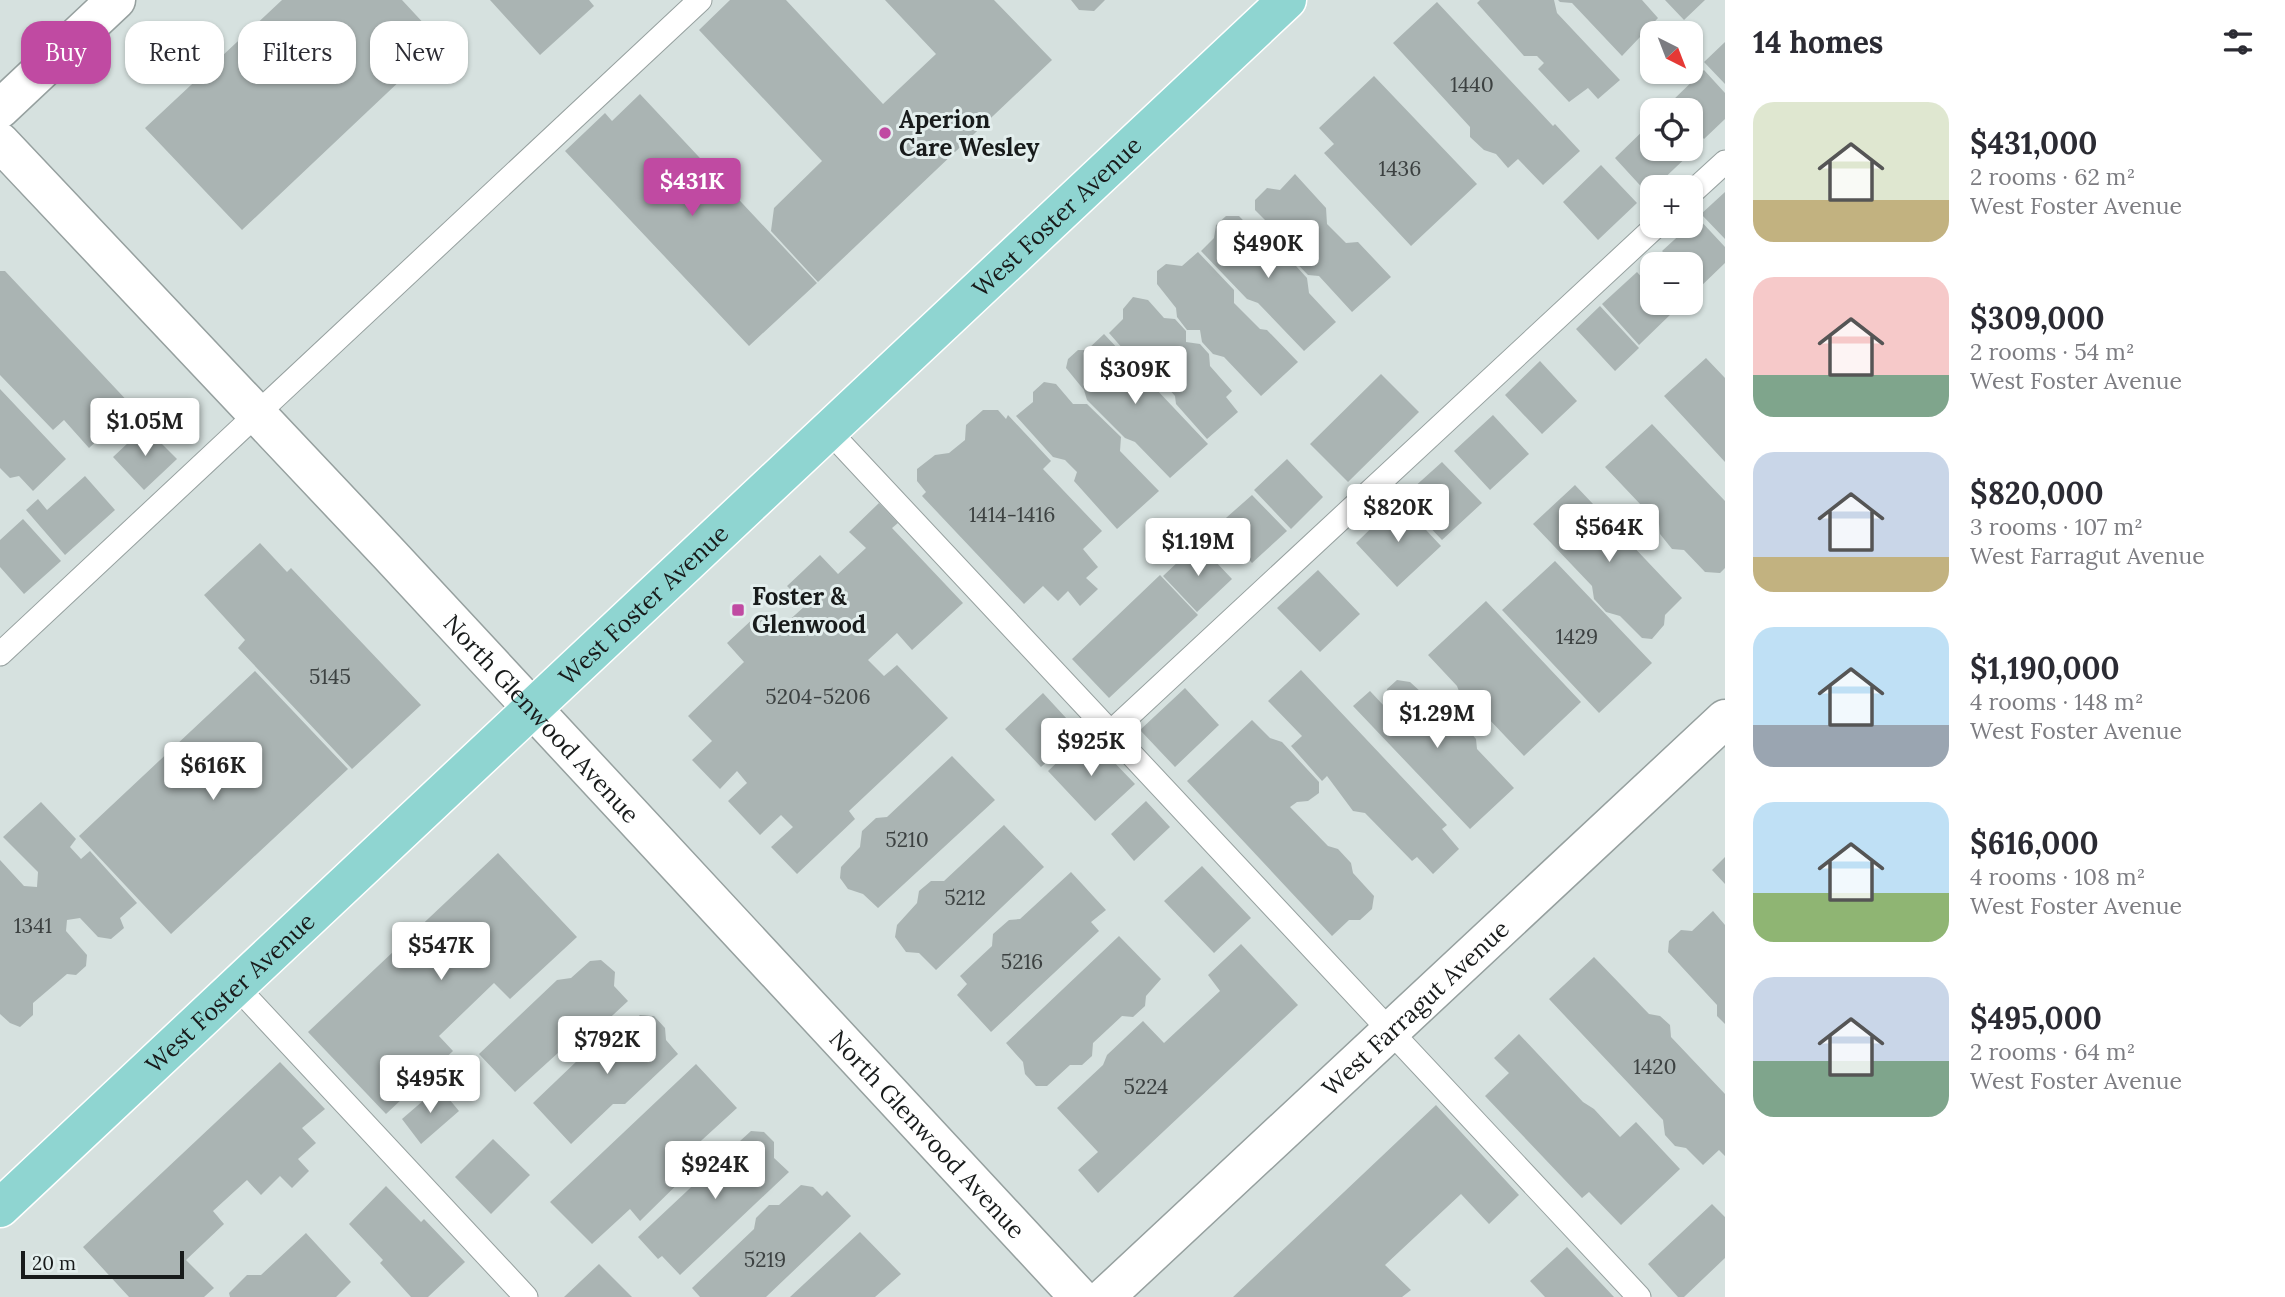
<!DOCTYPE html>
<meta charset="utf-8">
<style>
:root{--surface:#fff;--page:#f7f7f7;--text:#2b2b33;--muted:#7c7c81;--accent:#c04aa2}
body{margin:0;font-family:Lora,serif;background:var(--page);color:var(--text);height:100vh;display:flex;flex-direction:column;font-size:26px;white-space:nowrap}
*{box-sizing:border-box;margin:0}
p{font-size:23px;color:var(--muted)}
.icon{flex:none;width:38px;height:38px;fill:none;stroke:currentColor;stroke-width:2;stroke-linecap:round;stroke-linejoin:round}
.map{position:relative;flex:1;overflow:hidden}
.drawer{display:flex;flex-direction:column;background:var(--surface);width:560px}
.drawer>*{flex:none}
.banner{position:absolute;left:21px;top:21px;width:665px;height:63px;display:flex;gap:14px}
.needle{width:46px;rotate:138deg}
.fabs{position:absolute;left:1640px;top:21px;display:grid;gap:14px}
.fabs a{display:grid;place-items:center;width:63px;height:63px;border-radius:14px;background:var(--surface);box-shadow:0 2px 5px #0004;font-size:35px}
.scale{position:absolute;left:21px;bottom:18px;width:163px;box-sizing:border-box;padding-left:7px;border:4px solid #181b1b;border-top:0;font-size:19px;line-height:24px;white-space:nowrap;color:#181b1b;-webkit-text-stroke:5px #e3eeed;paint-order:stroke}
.price{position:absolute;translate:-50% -60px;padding:0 16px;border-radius:7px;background:#fff;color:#222;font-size:23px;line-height:46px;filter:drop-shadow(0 2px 4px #0008)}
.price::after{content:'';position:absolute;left:50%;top:42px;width:21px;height:16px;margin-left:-10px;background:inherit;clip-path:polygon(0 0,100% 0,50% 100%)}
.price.on{background:var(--accent);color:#fff}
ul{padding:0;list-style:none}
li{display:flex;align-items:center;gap:21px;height:175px;padding:0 28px}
li span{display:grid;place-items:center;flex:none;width:196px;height:140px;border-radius:21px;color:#555}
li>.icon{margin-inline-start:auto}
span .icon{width:84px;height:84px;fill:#fffc;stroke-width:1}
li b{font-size:30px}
h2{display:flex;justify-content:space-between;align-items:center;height:84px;padding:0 28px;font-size:30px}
.tag{padding:0 24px;border-radius:21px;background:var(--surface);box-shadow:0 2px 5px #0004;font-size:24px;line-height:63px}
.tag.on{background:var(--accent);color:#fff}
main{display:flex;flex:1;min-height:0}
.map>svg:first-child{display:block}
.building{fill:#aab4b3}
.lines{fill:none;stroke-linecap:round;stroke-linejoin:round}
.service-casing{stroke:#96a09f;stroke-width:25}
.minor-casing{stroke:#96a09f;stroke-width:41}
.primary-casing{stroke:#fff;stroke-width:41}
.service{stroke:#fff;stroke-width:23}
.minor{stroke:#fff;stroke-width:38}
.primary{stroke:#8fd5d1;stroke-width:38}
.poi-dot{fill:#c04aa2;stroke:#e3eeed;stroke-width:2.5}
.labels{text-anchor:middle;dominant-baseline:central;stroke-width:6;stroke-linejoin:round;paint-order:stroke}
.number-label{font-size:21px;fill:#3c4141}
.poi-label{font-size:24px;font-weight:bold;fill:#181b1b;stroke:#e3eeed;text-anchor:start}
.street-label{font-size:24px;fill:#181b1b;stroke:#e3eeed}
</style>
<main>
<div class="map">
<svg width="1725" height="1297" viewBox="0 0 1725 1297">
<rect width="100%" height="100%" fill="#d6e1df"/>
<path class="building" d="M 282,0 L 402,0 L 441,42 L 242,230 L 145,128 Z
M 490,0 L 589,0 L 594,6 L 540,55 Z
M 730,0 L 786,0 L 883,104 L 936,54 L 885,0 L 994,0 L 1052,60 L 818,282 L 771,231 L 774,208 L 822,161 L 699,30 Z
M 1071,0 L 1105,0 L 1094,11 L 1079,10 Z
M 1480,0 L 1554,0 L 1557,13 L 1620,80 L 1598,99 L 1588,88 L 1569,102 L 1538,69 L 1544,63 L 1537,56 L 1524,56 L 1477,3 Z
M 1558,0 L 1642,0 L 1658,18 L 1622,56 L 1572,3 L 1560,2 Z
M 1665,0 L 1705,0 L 1684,20 Z
M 1437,2 L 1553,126 L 1555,124 L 1580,151 L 1543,185 L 1518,159 L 1508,168 L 1496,154 L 1484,150 L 1470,137 L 1470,127 L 1393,43 Z
M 1725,42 L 1725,84 L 1704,62 Z
M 1704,70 L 1725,93 L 1725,119 L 1704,139 L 1690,124 L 1690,110 L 1677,110 L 1670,103 Z
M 1374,76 L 1477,184 L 1411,246 L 1324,153 L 1334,144 L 1319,128 Z
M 640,94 L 817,283 L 749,346 L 565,151 L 605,113 L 612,121 Z
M 1652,122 L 1652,149 L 1694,150 L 1655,187 L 1652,187 L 1648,194 L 1615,158 Z
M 1601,165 L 1637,203 L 1598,240 L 1563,202 Z
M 1295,174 L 1326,208 L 1327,224 L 1346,243 L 1358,242 L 1391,277 L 1352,312 L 1319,276 L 1308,275 L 1276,242 L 1277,232 L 1255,210 L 1255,200 L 1267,188 L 1280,190 Z
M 1725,192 L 1725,239 L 1701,214 Z
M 1226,216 L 1239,216 L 1264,242 L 1275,243 L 1307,278 L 1309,293 L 1336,322 L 1304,351 L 1258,303 L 1247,299 L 1201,251 L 1214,238 L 1216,225 Z
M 1698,218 L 1725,247 L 1725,263 L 1698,289 L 1690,281 L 1690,264 L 1675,264 L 1662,251 Z
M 1198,252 L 1234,290 L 1234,303 L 1260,329 L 1267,330 L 1298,362 L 1261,396 L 1224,357 L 1213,354 L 1202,342 L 1200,330 L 1187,330 L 1177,317 L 1176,308 L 1157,284 L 1157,271 L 1166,264 L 1182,266 Z
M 0,271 L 5,271 L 133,407 L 89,448 L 64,420 L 53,430 L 0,375 Z
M 1637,272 L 1652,289 L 1652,303 L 1665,303 L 1673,312 L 1639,345 L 1602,304 Z
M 1133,297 L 1148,300 L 1164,318 L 1175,319 L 1186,331 L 1186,342 L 1200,344 L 1209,354 L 1210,366 L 1232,391 L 1226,397 L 1238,412 L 1207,439 L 1176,404 L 1175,396 L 1158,377 L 1146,375 L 1109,333 L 1123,319 L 1123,309 Z
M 1600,306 L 1639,348 L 1615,371 L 1576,329 Z
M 1104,334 L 1208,444 L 1170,478 L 1135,442 L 1125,438 L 1087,400 L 1084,390 L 1066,368 L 1068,359 L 1078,350 L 1087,350 Z
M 1706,358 L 1725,378 L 1725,462 L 1664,396 Z
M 1540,361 L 1577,401 L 1542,434 L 1505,395 Z
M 1381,374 L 1419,412 L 1348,482 L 1310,444 Z
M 1044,382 L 1056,384 L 1073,404 L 1087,404 L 1121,437 L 1120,451 L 1159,491 L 1117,529 L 1074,481 L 1077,472 L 1065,460 L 1053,457 L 1016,416 L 1033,402 L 1033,392 Z
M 0,389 L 66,459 L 33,491 L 19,476 L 10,478 L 0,468 Z
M 983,410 L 998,410 L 1006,419 L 1008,415 L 1051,461 L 1043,469 L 1102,531 L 1083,549 L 1098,567 L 1086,578 L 1098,589 L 1080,606 L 1068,591 L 1058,601 L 1043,586 L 1024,604 L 922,496 L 926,492 L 917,481 L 917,469 L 935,455 L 949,453 L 965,440 L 966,425 Z
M 1493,415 L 1529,454 L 1490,490 L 1454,451 Z
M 1652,424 L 1725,501 L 1725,568 L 1720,573 L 1705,572 L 1684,550 L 1672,549 L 1660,534 L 1659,524 L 1605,467 Z
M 145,427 L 177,459 L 144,490 L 113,457 Z
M 1287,459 L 1323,497 L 1291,529 L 1254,490 Z
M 1442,462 L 1482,503 L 1442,540 L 1402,498 Z
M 85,476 L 115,510 L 65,555 L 26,510 L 38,499 L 47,510 Z
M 1575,485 L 1682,598 L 1665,615 L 1664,625 L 1652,639 L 1642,638 L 1620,616 L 1606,612 L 1594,599 L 1592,586 L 1533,524 Z
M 1252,495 L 1287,531 L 1252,563 L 1218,525 Z
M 1399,501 L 1441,546 L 1397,587 L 1356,543 Z
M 879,503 L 898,523 L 892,528 L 963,603 L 912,650 L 897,633 L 868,660 L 884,676 L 897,665 L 948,718 L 849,811 L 855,819 L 797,874 L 771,847 L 793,827 L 781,815 L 760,835 L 728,801 L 747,783 L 737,771 L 720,789 L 692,760 L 712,741 L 688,716 L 744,662 L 727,643 L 757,615 L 774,634 L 806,605 L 787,586 L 820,555 L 838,574 L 866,548 L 849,532 Z
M 23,519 L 61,561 L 24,594 L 0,567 L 0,540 Z
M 260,543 L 287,572 L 291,568 L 421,705 L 352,769 L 238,648 L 245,640 L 204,595 Z
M 1198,543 L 1232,579 L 1197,612 L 1163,576 Z
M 1555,561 L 1652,663 L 1599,713 L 1502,610 Z
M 1318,570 L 1360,614 L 1320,652 L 1277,608 Z
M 1160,575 L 1198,615 L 1109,698 L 1072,659 Z
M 1486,601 L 1581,702 L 1524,756 L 1486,716 L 1473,712 L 1462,699 L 1457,686 L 1428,655 Z
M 1301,670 L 1447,825 L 1442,829 L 1459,849 L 1433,874 L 1417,857 L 1412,861 L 1365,813 L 1353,811 L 1327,776 L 1322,781 L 1291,746 L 1302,736 L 1268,701 Z
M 255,671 L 348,769 L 171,934 L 79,836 Z
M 1397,680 L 1410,682 L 1433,703 L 1447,705 L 1476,739 L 1477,749 L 1514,788 L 1470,829 L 1353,706 L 1370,691 L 1385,707 L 1387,689 Z
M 1185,688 L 1219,725 L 1175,767 L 1140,730 Z
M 1043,693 L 1079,732 L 1041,767 L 1005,729 Z
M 1252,720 L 1270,738 L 1282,742 L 1319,782 L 1319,793 L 1308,801 L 1297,802 L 1290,807 L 1328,846 L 1338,849 L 1351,863 L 1353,873 L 1374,896 L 1372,909 L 1360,920 L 1349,920 L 1332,936 L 1187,781 Z
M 1087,734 L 1135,784 L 1095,821 L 1048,771 Z
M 952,756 L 995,800 L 878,908 L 863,894 L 848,889 L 840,878 L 841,867 L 860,847 L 862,831 L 876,818 L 887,817 Z
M 1146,801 L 1170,827 L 1134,861 L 1111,834 Z
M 41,802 L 76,839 L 70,847 L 81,859 L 90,851 L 137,903 L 120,918 L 124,928 L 111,939 L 98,937 L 80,918 L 67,920 L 66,931 L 87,955 L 86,966 L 76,975 L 67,974 L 33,1003 L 33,1015 L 20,1027 L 10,1023 L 0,1014 L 0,860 L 24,886 L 37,887 L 38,872 L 3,837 Z
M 1004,825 L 1044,867 L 936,970 L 919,953 L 906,952 L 895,937 L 897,925 L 917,903 L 919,891 L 931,881 L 944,881 Z
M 498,853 L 577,937 L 510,999 L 494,983 L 439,1036 L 453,1051 L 386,1114 L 308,1032 Z
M 1725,857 L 1725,884 L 1712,870 Z
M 1202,866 L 1251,918 L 1214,953 L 1164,901 Z
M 1071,872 L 1106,910 L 1091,922 L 1099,931 L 991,1032 L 957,995 L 967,984 L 960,976 L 992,946 L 993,934 L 1009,920 L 1020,919 Z
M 1713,911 L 1725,925 L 1725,1024 L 1717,1016 L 1717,1005 L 1668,952 L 1669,941 L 1681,930 L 1692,931 Z
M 1119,936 L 1161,979 L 1146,996 L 1145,1006 L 1133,1017 L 1122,1016 L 1093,1043 L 1092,1056 L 1082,1065 L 1070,1065 L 1047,1086 L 1036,1086 L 1025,1074 L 1023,1062 L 1006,1043 Z
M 1241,944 L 1298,1005 L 1098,1193 L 1078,1170 L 1098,1152 L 1057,1108 L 1103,1065 L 1107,1055 L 1143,1021 L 1164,1043 L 1220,991 L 1208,975 Z
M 1594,957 L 1649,1014 L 1660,1016 L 1670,1025 L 1671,1037 L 1725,1094 L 1725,1156 L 1719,1150 L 1703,1165 L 1686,1148 L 1675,1146 L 1665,1135 L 1663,1120 L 1549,999 Z
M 601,960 L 615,972 L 614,986 L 628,1001 L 570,1055 L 559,1052 L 515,1092 L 479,1054 L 557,980 L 571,978 L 590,961 Z
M 640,1015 L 654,1016 L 665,1028 L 666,1040 L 678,1054 L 625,1104 L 613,1104 L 571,1144 L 533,1103 L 602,1037 L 614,1036 Z
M 1519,1034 L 1583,1102 L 1594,1109 L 1620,1137 L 1636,1122 L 1680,1169 L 1621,1225 L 1589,1192 L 1582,1198 L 1485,1096 L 1509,1073 L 1494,1058 Z
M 280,1062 L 325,1109 L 302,1128 L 316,1143 L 298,1159 L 309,1171 L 292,1188 L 280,1176 L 261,1195 L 247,1180 L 213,1211 L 224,1224 L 186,1260 L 214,1288 L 204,1297 L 129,1297 L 83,1247 Z
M 696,1064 L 737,1108 L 691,1150 L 701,1161 L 640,1221 L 630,1209 L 592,1244 L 550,1202 Z
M 439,1087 L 459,1111 L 421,1144 L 402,1119 Z
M 1436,1105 L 1519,1195 L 1489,1224 L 1461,1194 L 1385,1265 L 1411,1290 L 1402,1297 L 1233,1297 Z
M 751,1131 L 764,1132 L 774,1142 L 774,1158 L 789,1172 L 680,1275 L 662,1256 L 658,1259 L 638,1237 L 703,1176 L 704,1166 L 716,1155 L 729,1151 Z
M 493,1139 L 530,1175 L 491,1214 L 455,1177 Z
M 801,1185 L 813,1187 L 822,1196 L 827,1191 L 851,1216 L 766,1297 L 700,1297 L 692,1288 L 754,1229 L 756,1218 L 769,1205 L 779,1205 Z
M 386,1186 L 421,1222 L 424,1219 L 465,1262 L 428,1297 L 411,1297 L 380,1263 L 383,1260 L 349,1224 Z
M 1712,1204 L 1725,1217 L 1725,1258 L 1684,1297 L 1678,1297 L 1648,1264 Z
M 860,1232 L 901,1274 L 875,1297 L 790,1297 Z
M 306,1233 L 351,1282 L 336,1297 L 230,1297 L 229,1293 L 247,1275 L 261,1275 Z
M 1567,1247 L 1614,1297 L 1545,1297 L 1530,1281 Z
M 599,1264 L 632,1297 L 564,1297 Z"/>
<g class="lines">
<g class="service-casing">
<path id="service" d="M 1690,194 L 1725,162
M 828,430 L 1639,1297
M 0,654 L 700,0
M 1111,732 L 1656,226
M 236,986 L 526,1297"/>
</g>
<g class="minor-casing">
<g id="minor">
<path d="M 0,109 L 116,0"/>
<path id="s1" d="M 0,142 L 390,555 L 1079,1297"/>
<path id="s2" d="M 1105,1297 L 1725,719"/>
</g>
</g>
<g class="primary-casing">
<g id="primary">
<path id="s3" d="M 0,1208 L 1287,0"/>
</g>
</g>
<use href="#service" class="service"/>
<use href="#minor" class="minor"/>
<use href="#primary" class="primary"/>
</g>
<g class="poi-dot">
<circle cx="885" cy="133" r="7"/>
<rect x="731" y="603" width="14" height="14" rx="3.5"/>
</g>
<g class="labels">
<g class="number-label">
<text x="1472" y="84">1440</text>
<text x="1400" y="168">1436</text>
<text x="1012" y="514">1414-1416</text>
<text x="1577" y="636">1429</text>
<text x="330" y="676">5145</text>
<text x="818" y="696">5204-5206</text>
<text x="907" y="839">5210</text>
<text x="965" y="897">5212</text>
<text x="33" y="925">1341</text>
<text x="1022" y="961">5216</text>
<text x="1655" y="1066">1420</text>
<text x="1146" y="1086">5224</text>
<text x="765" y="1259">5219</text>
</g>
<g class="poi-label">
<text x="899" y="119">Aperion<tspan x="899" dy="28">Care Wesley</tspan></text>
<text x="752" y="596">Foster &amp;<tspan x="752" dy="28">Glenwood</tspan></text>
</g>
<g class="street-label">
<text stroke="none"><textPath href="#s3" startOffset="1449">West Foster Avenue</textPath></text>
<text stroke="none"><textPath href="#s3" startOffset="882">West Foster Avenue</textPath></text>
<text stroke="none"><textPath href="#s1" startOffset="791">North Glenwood Avenue</textPath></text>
<text stroke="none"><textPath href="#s3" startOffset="315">West Foster Avenue</textPath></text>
<text stroke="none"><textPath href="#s2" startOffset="424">West Farragut Avenue</textPath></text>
<text stroke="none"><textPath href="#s1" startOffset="1358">North Glenwood Avenue</textPath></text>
</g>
</g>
</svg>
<div class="fabs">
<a><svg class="needle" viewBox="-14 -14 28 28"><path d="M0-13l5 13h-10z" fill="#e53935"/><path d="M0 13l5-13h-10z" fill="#7c7c81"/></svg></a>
<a><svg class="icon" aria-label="locate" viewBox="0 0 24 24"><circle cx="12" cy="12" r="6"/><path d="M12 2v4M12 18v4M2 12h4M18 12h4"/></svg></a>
<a>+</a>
<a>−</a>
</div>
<div class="scale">20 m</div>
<b class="price on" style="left:692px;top:218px">$431K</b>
<b class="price" style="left:1268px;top:280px">$490K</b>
<b class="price" style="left:1135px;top:406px">$309K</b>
<b class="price" style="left:145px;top:458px">$1.05M</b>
<b class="price" style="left:1398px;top:544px">$820K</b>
<b class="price" style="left:1609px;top:564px">$564K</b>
<b class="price" style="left:1198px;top:578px">$1.19M</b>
<b class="price" style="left:1437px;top:750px">$1.29M</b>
<b class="price" style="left:1091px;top:778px">$925K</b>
<b class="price" style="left:213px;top:802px">$616K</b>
<b class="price" style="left:441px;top:982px">$547K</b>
<b class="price" style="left:607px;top:1076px">$792K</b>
<b class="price" style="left:430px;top:1115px">$495K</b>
<b class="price" style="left:715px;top:1201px">$924K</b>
<div class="banner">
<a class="tag on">Buy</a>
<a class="tag">Rent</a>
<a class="tag">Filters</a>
<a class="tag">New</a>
</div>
</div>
<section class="drawer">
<h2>14 homes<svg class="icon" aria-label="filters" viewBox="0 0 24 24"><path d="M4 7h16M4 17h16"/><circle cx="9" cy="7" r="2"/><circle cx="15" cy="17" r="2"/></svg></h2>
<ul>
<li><span style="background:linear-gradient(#dfe7d0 70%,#c2b280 0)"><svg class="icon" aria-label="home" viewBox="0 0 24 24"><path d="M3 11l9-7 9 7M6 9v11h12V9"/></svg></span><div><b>$431,000</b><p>2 rooms · 62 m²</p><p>West Foster Avenue</p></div></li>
<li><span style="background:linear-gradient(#f6c9c9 70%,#7fa58c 0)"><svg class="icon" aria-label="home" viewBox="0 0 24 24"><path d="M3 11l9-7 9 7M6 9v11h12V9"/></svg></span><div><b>$309,000</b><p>2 rooms · 54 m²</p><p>West Foster Avenue</p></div></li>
<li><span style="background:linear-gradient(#c9d6e8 75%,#c2b280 0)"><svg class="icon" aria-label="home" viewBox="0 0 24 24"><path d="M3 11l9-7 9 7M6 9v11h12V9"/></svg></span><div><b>$820,000</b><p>3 rooms · 107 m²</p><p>West Farragut Avenue</p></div></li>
<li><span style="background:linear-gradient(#bfe0f5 70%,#9aa5b1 0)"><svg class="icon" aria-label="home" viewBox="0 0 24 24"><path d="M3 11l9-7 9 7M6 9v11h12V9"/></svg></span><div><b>$1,190,000</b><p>4 rooms · 148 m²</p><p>West Foster Avenue</p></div></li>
<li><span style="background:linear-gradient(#bfe0f5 65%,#8fb573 0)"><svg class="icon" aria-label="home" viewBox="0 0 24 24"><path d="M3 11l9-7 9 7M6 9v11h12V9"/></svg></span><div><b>$616,000</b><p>4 rooms · 108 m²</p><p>West Foster Avenue</p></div></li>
<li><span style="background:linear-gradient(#c9d6e8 60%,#7fa58c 0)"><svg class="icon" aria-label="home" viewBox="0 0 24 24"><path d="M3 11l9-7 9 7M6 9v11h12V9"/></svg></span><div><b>$495,000</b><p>2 rooms · 64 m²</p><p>West Foster Avenue</p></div></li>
</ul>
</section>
</main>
